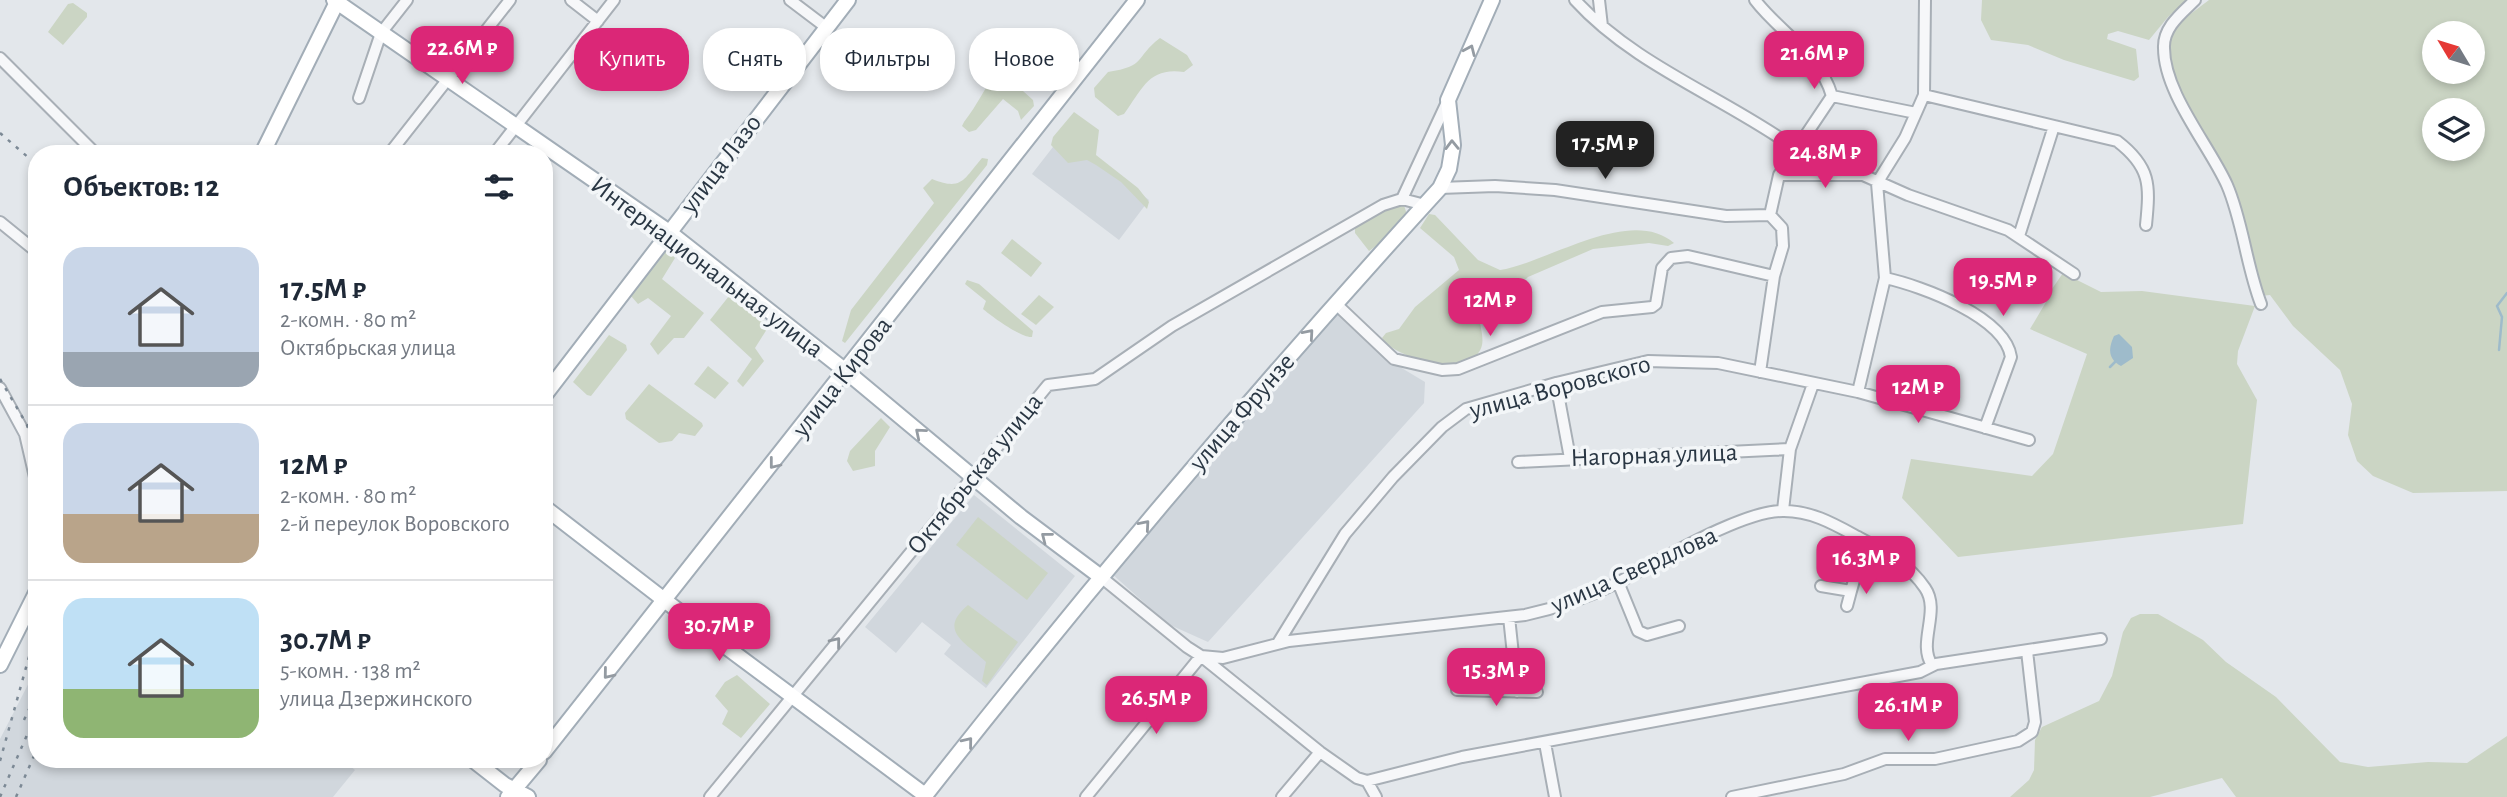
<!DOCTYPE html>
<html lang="ru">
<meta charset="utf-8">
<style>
:root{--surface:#fff;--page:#f6f6f7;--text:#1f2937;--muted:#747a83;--line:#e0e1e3;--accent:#db2777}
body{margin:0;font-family:"Alegreya Sans",sans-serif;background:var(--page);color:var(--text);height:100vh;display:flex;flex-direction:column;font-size:26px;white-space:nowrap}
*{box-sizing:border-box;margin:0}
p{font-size:23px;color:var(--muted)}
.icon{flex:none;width:38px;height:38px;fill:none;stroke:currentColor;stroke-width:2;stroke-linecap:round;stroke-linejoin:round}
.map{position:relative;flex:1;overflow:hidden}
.panel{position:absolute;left:28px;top:145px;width:525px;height:623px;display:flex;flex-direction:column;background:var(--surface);border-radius:28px;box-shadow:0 4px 10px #0003}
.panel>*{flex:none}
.hud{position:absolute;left:574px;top:28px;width:665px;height:63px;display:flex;gap:14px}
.needle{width:46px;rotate:308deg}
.fabs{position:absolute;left:2422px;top:21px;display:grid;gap:14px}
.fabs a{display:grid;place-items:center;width:63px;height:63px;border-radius:50%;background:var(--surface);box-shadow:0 4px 10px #0003;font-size:35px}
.price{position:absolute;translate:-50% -60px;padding:0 16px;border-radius:14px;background:var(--accent);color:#fff;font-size:23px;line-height:46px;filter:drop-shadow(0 2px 4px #0008)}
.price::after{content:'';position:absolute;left:50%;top:42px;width:21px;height:16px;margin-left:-10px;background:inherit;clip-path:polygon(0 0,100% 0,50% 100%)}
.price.active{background:#222;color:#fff}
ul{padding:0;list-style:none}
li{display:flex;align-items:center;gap:21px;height:175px;padding:0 35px}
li+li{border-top:2px solid var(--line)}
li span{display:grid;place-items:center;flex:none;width:196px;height:140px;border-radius:21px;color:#555}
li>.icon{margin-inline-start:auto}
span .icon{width:84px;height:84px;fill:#fffc;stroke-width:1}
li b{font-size:30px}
h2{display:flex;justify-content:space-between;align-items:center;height:84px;padding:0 35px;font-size:30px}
.tag{padding:0 24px;border-radius:28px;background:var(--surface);box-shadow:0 4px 10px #0003;font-size:24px;line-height:63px}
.tag.active{background:var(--accent);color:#fff}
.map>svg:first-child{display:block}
.built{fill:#d1d7dd}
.green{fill:#cbd5c4;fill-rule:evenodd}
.water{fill:#9ebbcb}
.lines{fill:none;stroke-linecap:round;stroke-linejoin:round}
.stream{stroke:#9ebbcb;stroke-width:2.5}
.minor-casing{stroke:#a8afb6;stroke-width:14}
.major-casing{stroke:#a2adb7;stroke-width:18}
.minor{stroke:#f6f7f9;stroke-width:10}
.major{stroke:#fff;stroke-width:14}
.rail{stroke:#7c8995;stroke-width:2.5;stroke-dasharray:3.5 7;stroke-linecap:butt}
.oneway{stroke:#949ba2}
.oneway2{stroke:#90979e}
.labels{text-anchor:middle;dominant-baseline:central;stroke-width:7;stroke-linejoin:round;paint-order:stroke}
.street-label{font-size:26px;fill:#2a3744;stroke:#f3f6f8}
</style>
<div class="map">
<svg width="2507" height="797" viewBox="0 0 2507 797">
<rect width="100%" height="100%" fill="#e3e7eb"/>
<path class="built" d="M 1063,134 L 1149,200 L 1119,240 L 1032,174 Z
M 1336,312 L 1390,361 L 1425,382 L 1424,403 L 1208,642 L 1168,624 L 1111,573 Z
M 974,495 L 1075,576 L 986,688 L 944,654 L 951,645 L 922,622 L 896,653 L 865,627 Z
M 37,667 L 37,760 L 343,760 L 355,770 L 333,797 L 0,797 L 0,739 Z"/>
<path class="green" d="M 1982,0 L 2187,0 L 2168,17 L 2149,40 L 2118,31 L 2108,34 L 2107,39 L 2136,49 L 2139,77 L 2134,81 L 2064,60 L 2028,45 L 1991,40 L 1981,20 Z
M 2209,0 L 2507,0 L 2507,491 L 2413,493 L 2373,476 L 2357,461 L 2348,435 L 2352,404 L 2340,370 L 2293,326 L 2270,295 L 2260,296 C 2253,267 2249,235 2238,208 C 2223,172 2165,80 2168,47 C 2169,26 2194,12 2209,0 ZM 2434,33 L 2473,33 L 2473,72 L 2434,72 ZM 2434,110 L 2473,110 L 2473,149 L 2434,149 Z
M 73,3 L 87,13 L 87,17 L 63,45 L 48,32 L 68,4 Z
M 1160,38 L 1187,55 L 1193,65 L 1184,72 C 1149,67 1143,88 1124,114 L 1118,116 L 1095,97 L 1094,88 L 1108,72 C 1147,66 1134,58 1160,38 Z
M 991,47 L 1011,61 L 1020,58 L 1028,59 L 1029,63 L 1014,83 L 1033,100 L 1034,106 L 1021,120 L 1018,111 L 1003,99 L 976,130 L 969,132 L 962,126 L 964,122 C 978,104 985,87 999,68 L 986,55 Z
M 1074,112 L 1099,130 L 1096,155 L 1138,188 L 1149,202 L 1147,209 L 1121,182 L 1096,165 L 1087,160 L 1068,163 L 1051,145 L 1053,137 Z
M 982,158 L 988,159 L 987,165 L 845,343 L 842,341 L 851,310 L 934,203 L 923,188 L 932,179 C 962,191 963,180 982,158 Z
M 1397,202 L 1404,205 L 1407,215 L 1380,243 L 1369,251 L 1355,233 L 1355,226 Z
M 1429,214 L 1435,215 L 1478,260 L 1500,270 C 1547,263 1630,205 1674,243 L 1668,246 L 1649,243 L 1593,249 L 1528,277 L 1516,289 L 1494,300 L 1478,312 C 1479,321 1484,336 1482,345 C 1474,380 1396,360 1382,338 L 1386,333 L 1399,329 L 1415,307 L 1459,270 L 1454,257 L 1420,228 Z
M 1012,239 L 1042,263 L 1031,277 L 1001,253 Z
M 667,250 L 675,258 L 662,279 L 704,313 L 684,338 L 674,338 L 658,355 L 650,344 L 671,316 L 648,298 L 638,304 L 631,296 Z
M 2063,273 L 2101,292 L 2142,291 L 2255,306 L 2238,351 L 2237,364 L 2257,400 L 2243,524 L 1958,557 L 1902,498 L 1911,459 L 2032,476 L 2053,454 L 2087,354 L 2030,329 L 2046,302 L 2045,299 Z
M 967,280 L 979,284 L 1033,331 L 1032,337 C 1023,339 991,316 983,309 L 986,301 L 965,284 Z
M 1039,295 L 1054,307 L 1036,325 L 1021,314 Z
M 729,296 L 763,320 L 767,329 L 755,348 L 764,361 L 743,387 L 737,381 L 752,359 L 710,320 Z
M 609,335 L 626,345 L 627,350 L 591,396 L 587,395 L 573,382 Z
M 708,366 L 729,383 L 715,399 L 694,384 Z
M 649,384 L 702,423 L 703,426 L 695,436 L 679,433 L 672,441 L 659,443 L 626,419 L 625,413 Z
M 881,418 L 890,427 L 875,451 L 875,466 L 853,471 L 847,461 L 850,451 Z
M 978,517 L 1048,573 L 1027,600 L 956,545 Z
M 968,605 L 1018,642 L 987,685 L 982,681 L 986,662 C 966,642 937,631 968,605 Z
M 2140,614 L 2158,614 L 2203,640 L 2226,662 L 2276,697 L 2340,762 L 2368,767 L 2428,762 L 2467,763 L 2507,736 L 2507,797 L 2236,797 L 2222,778 L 2150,797 L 2010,797 L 2029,780 L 2034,770 L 2035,740 L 2042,727 L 2099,701 L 2112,676 L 2123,632 L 2131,618 Z
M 737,675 L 770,704 L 741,738 L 722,724 L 728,711 L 715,696 L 725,682 Z"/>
<path class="water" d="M 2119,334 L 2132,347 L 2133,358 L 2121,366 C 2108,359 2108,349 2114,336 Z"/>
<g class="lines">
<path class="stream" d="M 2499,350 L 2502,317 L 2497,306 L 2507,293
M 2110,367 L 2115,362"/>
<g class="minor-casing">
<path id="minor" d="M 571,0 L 598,21
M 790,0 L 827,28
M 1575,0 C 1635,66 1724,97 1796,149
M 1599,0 L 1602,26
M 1755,0 C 1781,34 1819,52 1832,96 L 1916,113
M 2195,0 C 2182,13 2163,27 2164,48 C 2164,93 2209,145 2227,185 C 2243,222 2246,265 2261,304
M 0,58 L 96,154
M 1924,95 L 2117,141 C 2151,167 2150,185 2146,225
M 359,98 L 381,33 L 407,0
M 389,154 L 510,0
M 494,154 L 614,0
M 1779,175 L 1863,175 L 1908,195 L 2008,230 L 2074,274
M 1440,188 L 1495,186 L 1555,190 L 1726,216 L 1770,215
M 1402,199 L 1448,100
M 1770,215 L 1779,175 L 1832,96
M 0,222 L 37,252
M 2019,236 L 2054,126
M 1885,278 C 1922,286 2005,317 2011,357 L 1985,428
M 1336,304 L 1394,359 L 1442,370 L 1458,369 L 1602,312 L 1652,307 L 1656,304 L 1662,268 L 1671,258 L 1688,256 L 1774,276
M 1760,372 L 1774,276 L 1783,246 L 1782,228 L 1770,215
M 1556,383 L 1570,458
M 0,388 L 25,434 L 37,486
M 1858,392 L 1885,278 L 1877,183 L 1905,138 L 1924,95 L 1925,0
M 1518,462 L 1790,449
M 1783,510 L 1790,449 L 1813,384
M 1101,577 L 1187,647 L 1201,656 L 1223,658 L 1289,641 L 1525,615 C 1557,608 1589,597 1619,582 C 1658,562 1742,510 1784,511 C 1812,511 1834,524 1858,537 C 1884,551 1908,563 1925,588 C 1941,611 1917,643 1932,665
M 1618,582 L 1638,631 L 1647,635 L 1679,626
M 1821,586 L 1851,591 L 1865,541
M 1847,606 L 1851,591
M 1509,617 L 1517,692
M 1278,643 L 1345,534 L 1393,477 L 1442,427 L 1466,409 L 1556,383 L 1648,361 L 1718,363 L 1858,392 L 2029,440
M 1457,690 L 1537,692
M 1545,743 L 1555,797
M 1367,781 L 1376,797
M 710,797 L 1048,385 L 1095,379 L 1172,326 L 1383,205 L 1402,199 L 1425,205
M 1086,797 L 1201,656 L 1320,752 L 1357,778 L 1367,781 L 1462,757 L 1920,672 L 1936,664 L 2101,639
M 1282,797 L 1320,752
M 1732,797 L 1844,774 L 1885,759 L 1935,759 L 2018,741 L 2032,732 L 2035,722 L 2027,651"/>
</g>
<g class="major-casing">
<path id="major" d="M 334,0 L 669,232 L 847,372 L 1021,517 L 1101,577
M 262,154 L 338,0
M 544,396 L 848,0
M 544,507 L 698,626 L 925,795
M 0,665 L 37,591
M 544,752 L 1137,0
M 473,760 L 505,785 L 528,797
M 508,797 L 539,760
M 924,797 C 1088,588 1261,384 1440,188 L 1449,169 L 1453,145 L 1448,100 L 1492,0"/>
</g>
<use href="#minor" class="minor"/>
<use href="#major" class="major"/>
<path class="rail" d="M 0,133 L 37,165
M 0,379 L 27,425 L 37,458
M 24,720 L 37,692
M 0,761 L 37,628
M 0,797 L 37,712
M 16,797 L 37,749"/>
</g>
<defs><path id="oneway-chevron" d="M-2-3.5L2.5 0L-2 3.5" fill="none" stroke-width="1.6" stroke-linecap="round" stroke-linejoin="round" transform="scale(1.75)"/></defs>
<g class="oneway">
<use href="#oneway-chevron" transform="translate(1470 50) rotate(-66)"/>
<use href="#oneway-chevron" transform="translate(1452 145) rotate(-91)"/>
<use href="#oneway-chevron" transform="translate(1309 334) rotate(-49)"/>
<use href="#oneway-chevron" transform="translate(920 433) rotate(-140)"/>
<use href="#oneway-chevron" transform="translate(774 464) rotate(128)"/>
<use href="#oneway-chevron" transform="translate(1145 525) rotate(-49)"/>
<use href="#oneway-chevron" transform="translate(1046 537) rotate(-142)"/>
<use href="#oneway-chevron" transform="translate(608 674) rotate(129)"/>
<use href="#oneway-chevron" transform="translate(968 742) rotate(-51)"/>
</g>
<use class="oneway2" href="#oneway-chevron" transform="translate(836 642) rotate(-51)"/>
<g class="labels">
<g class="street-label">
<text transform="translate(721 164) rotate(-53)">улица Лазо</text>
<text transform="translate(707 267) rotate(37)">Интернациональная улица</text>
<text transform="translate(842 377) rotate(-52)">улица Кирова</text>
<text transform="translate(1560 387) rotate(-15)">улица Воровского</text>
<text transform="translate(1242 412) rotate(-49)">улица Фрунзе</text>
<text transform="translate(1654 455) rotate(-2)">Нагорная улица</text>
<text transform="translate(975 474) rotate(-51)">Октябрьская улица</text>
<text transform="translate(1634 570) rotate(-24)">улица Свердлова</text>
</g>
</g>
</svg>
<div class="fabs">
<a><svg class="needle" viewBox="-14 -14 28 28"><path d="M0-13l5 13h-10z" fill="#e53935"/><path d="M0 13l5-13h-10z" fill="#747a83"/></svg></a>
<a><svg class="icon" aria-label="layers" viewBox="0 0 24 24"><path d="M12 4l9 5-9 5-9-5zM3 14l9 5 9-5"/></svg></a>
</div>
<b class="price" style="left:462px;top:86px">22.6M ₽</b>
<b class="price" style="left:1814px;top:91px">21.6M ₽</b>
<b class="price active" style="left:1605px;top:181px">17.5M ₽</b>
<b class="price" style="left:1825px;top:190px">24.8M ₽</b>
<b class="price" style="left:2003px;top:318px">19.5M ₽</b>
<b class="price" style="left:1490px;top:338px">12M ₽</b>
<b class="price" style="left:1918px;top:425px">12M ₽</b>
<b class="price" style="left:1866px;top:596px">16.3M ₽</b>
<b class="price" style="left:719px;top:663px">30.7M ₽</b>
<b class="price" style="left:1496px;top:708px">15.3M ₽</b>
<b class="price" style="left:1156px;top:736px">26.5M ₽</b>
<b class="price" style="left:1908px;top:743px">26.1M ₽</b>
<div class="hud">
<a class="tag active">Купить</a>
<a class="tag">Снять</a>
<a class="tag">Фильтры</a>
<a class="tag">Новое</a>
</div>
<section class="panel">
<h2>Объектов: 12<svg class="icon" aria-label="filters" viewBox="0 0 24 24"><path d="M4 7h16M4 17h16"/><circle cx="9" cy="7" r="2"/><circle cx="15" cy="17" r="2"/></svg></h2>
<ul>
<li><span style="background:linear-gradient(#c9d6e8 75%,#9aa5b1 0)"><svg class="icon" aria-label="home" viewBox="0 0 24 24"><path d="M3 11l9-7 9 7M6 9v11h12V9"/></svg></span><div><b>17.5M ₽</b><p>2-комн. · 80 m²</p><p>Октябрьская улица</p></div></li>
<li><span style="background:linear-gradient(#c9d6e8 65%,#b9a48a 0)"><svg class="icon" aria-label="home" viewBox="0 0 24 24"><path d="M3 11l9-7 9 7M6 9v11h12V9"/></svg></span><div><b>12M ₽</b><p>2-комн. · 80 m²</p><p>2-й переулок Воровского</p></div></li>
<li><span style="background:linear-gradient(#bfe0f5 65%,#8fb573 0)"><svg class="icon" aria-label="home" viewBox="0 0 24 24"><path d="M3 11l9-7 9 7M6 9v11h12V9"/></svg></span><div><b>30.7M ₽</b><p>5-комн. · 138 m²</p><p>улица Дзержинского</p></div></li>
</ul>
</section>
</div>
